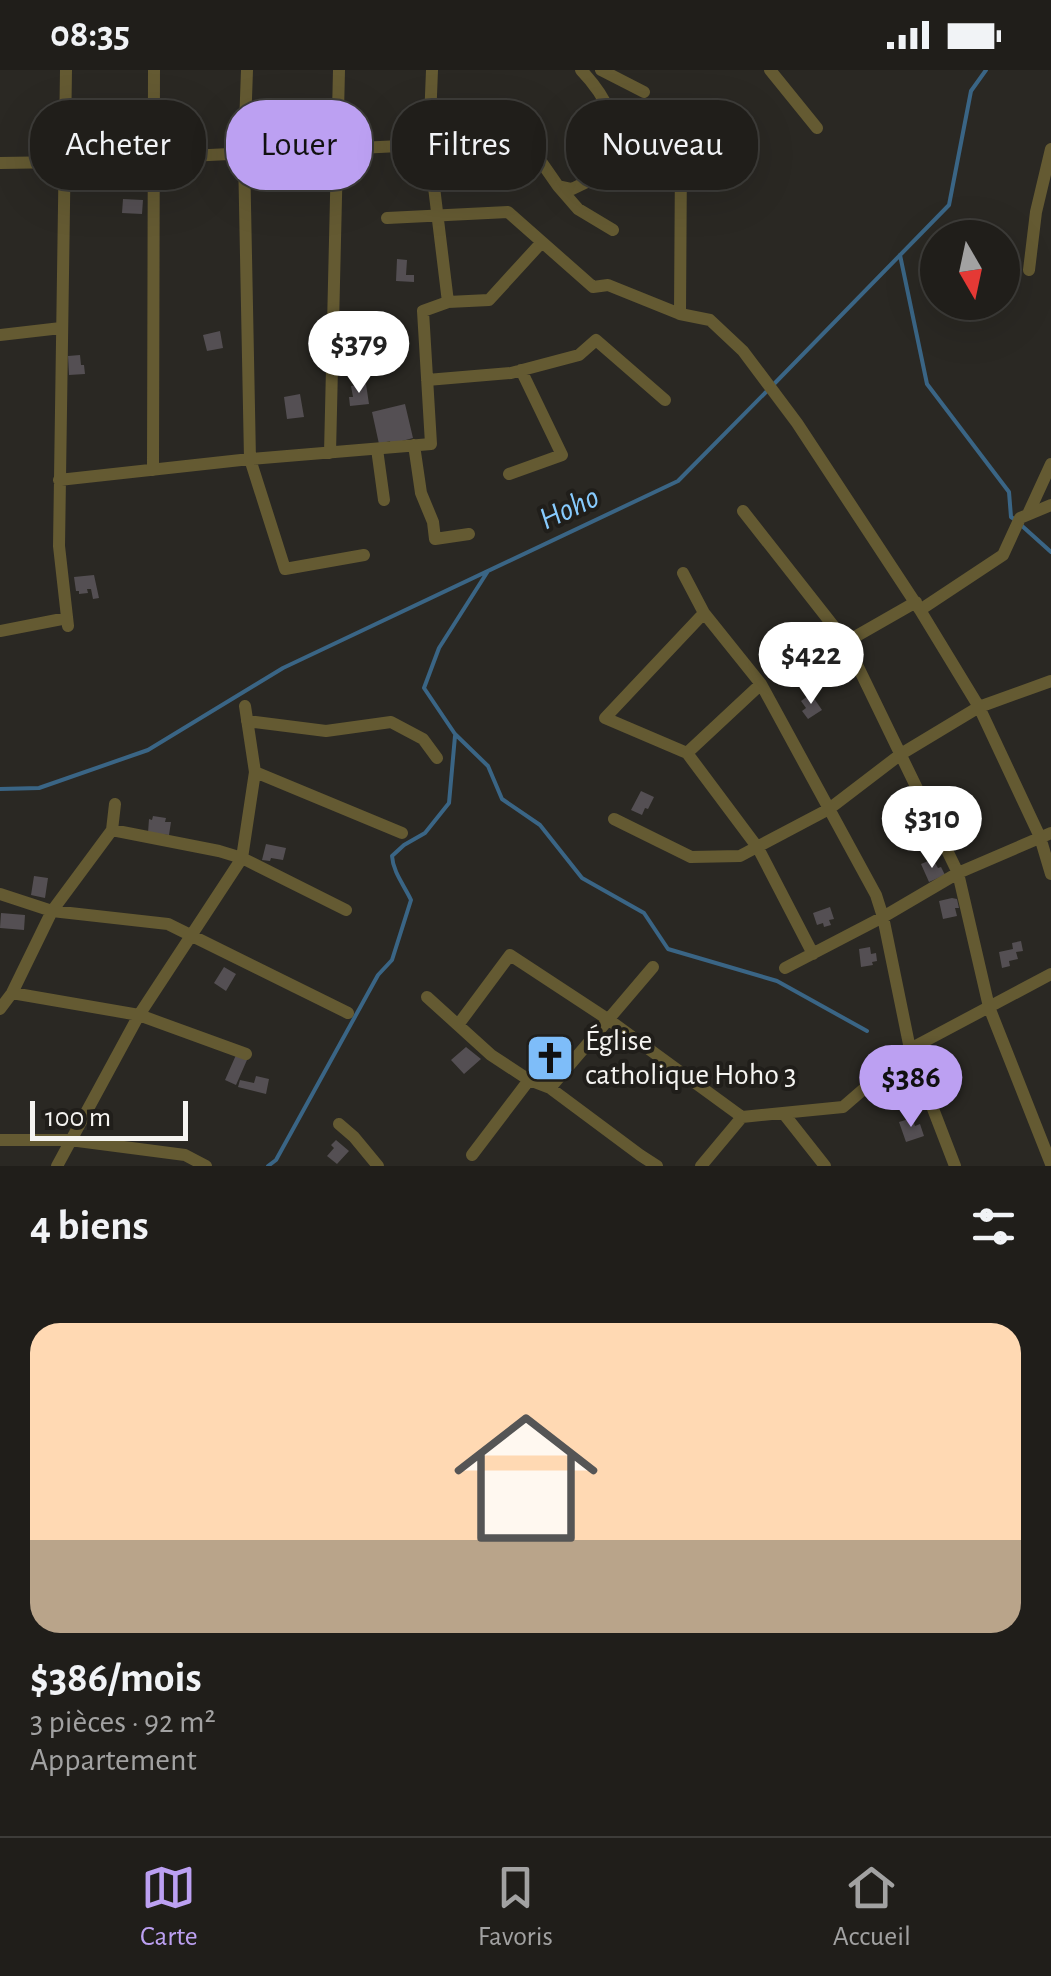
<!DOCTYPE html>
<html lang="fr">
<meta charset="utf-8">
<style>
:root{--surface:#201e1a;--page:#2d2b27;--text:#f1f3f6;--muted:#a2a2a2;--line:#3d3c39;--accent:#bca0f2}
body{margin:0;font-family:"Alegreya Sans",sans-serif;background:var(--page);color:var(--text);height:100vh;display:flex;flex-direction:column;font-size:38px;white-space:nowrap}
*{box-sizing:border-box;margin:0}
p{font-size:32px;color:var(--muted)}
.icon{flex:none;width:55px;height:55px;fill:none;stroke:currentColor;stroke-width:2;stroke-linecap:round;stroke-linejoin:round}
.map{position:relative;height:1096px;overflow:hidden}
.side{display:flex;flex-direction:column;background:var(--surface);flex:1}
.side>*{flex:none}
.top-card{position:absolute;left:30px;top:30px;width:992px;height:90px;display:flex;gap:20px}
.needle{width:65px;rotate:171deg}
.tools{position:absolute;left:920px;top:150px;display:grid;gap:20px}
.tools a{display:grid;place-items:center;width:100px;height:100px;border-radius:50%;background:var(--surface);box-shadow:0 10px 40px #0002,0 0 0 2px var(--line);font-size:50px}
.scale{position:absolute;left:30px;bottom:25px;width:158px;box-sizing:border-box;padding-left:10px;border:5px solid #f5f4f1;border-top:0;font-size:28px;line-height:35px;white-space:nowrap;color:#f5f4f1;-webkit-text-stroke:8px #201e1a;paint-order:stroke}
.price{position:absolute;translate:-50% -85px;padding:0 22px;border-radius:35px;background:#fff;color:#222;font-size:32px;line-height:65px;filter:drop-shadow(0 2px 5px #0008)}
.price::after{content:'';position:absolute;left:50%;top:60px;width:30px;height:22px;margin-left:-15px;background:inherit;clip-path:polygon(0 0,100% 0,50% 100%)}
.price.selected{background:var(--accent);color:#111}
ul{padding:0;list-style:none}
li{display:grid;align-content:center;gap:20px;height:530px;padding:0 30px}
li+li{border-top:2px solid var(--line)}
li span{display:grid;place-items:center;height:310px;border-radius:30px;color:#555}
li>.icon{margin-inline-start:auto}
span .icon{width:180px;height:180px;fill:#fffc;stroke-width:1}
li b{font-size:42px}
h2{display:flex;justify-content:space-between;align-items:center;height:120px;padding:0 30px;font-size:42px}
.pill{padding:0 35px;border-radius:40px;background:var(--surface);box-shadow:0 10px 40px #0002,0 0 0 2px var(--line);font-size:35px;line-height:90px}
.pill.selected{background:var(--accent);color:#111}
.status{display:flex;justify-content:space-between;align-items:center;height:70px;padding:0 50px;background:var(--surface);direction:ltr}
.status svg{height:28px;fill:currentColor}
.menu{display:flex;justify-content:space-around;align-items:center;height:140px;border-top:2px solid var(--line);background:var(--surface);font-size:28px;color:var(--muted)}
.menu a{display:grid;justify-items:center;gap:5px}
.menu .selected{color:var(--accent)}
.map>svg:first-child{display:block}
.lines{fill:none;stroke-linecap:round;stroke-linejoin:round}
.stream{stroke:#3a6585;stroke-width:4}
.building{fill:#544f53}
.minor{stroke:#645a32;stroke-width:12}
.labels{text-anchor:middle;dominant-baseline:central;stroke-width:8;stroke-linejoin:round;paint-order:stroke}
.poi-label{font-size:30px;fill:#f5f4f1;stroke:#201e1a;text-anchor:start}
.water-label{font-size:32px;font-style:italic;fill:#87cbfe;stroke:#201e1a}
</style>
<div class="status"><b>08:35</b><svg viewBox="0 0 49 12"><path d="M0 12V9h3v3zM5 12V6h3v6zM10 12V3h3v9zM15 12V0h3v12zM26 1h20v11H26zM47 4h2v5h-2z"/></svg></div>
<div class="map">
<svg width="1051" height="1096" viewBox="0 0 1051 1096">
<rect width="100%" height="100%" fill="#2a2823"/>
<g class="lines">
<path class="stream" d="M 900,185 L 927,314 L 1009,422 L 1011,447 L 1014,449
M 773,315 L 949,135 L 971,21 L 986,0
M 1021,455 L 1051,482
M 488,501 L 439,578 L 424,618 L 455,664 L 488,696 L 502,729 L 540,755 L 582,808 L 644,843 L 668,879 L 777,911 L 867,961
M 0,719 L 39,718 L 148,680 L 283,598 L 678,411 L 766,322
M 268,1096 L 276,1090 L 378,905 L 392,890 L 411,830 C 404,815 393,802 392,786 L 404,775 L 425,763 L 449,733 L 455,666"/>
</g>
<path class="building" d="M 645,37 L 647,54 L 637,55 L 637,59 L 624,60 L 623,42 Z
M 600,47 L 605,59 L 587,67 L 582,55 Z
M 123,129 L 143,130 L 142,144 L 122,143 Z
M 397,189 L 407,190 L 406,205 L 414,205 L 414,212 L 396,211 Z
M 220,261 L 223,278 L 207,281 L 203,265 Z
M 80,285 L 81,295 L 84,295 L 85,304 L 69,305 L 68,286 Z
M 366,314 L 369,334 L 350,336 L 349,327 L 353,327 L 351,316 Z
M 300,324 L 304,347 L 287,349 L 284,327 Z
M 405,334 L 413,368 L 391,374 L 390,371 L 379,374 L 372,342 Z
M 94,505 L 99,528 L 93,529 L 91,519 L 87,519 L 88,523 L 79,524 L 79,521 L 76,521 L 74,507 Z
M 811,624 L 822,640 L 808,649 L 802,641 L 806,638 L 801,631 Z
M 641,721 L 654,727 L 648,739 L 645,738 L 642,745 L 631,740 Z
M 153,746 L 166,748 L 165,752 L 171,752 L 169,765 L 148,763 L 149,749 L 152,750 Z
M 266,774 L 286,778 L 283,790 L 271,788 L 270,791 L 262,790 Z
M 933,789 L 938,798 L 941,797 L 945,805 L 929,812 L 921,794 Z
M 34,806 L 48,808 L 45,828 L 31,825 Z
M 952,828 L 957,829 L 959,838 L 955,838 L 957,846 L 943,849 L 939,831 Z
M 830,837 L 834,849 L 829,850 L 831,855 L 824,857 L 823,853 L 817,855 L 813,843 Z
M 1,843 L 25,845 L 24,860 L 0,858 Z
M 1021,871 L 1023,881 L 1016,882 L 1018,889 L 1009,891 L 1010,896 L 1002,898 L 999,882 L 1013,879 L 1012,873 Z
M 870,877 L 871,884 L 876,883 L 877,891 L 872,892 L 873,895 L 861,897 L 859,879 Z
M 224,897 L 236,904 L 226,921 L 214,913 Z
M 551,966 L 568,982 L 544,1006 L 532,995 L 545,981 L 541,977 Z
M 466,977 L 481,989 L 464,1004 L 451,990 Z
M 236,985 L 247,990 L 236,1015 L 225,1010 Z
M 256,1006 L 269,1009 L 266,1024 L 238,1017 L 240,1010 L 254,1013 Z
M 912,1048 L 915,1056 L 920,1054 L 924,1066 L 906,1072 L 899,1052 Z
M 336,1070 L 349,1081 L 337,1094 L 327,1086 L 334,1078 L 331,1075 Z"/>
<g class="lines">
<path class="minor" d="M 66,0 L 59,476 L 68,556
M 247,0 L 244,84 L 250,389 L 285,499 L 364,485
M 432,0 L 429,76 L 448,232
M 581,0 C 610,30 617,55 622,95
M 601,0 L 644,22
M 770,0 L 817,58
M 0,93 L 64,92 L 526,70 L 558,116 L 572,119 L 622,95 L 681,86 L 680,244 L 710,250 L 743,281 L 797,353 L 920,540 L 979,637 L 1040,767 L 1051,804
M 558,116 L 578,139 L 613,160
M 387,148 L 508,142 L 593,217 L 608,215 L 680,244
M 1029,200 L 1036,142 L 1051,79
M 0,265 L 61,258
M 427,310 L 511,303 L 579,285 L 596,270 L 665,330
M 414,375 L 421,423 L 433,452 L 435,469 L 469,464
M 377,379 L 384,430
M 330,383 L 339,0
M 153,400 L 154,0
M 509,404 L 562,385 L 521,300
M 59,410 L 250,389 L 431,374 L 423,241 L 448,232 L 489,230 L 542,172
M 743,441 L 846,572 L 958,803 L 989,937 L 1051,1094
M 1028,444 L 1051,394
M 683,503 L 704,543 L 761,614 L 876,825 L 883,847 L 910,979 L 955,1096
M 920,540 L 1003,485 L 1020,448 L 1051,435
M 704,543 L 605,648 L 687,683 L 758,778 L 813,884
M 0,561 L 67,548
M 846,572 L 916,532
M 247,651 L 326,661 L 391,652 L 423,669 L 437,688
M 687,683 L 761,614
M 255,702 L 402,763
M 614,749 L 691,787 L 740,786 L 829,739 L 901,684 L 979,637 L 1051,611
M 112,760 L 219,781 L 242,788 L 346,840
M 0,824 L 52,841 L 168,854 L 348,943
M 785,898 L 883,847 L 958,803 L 1051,763
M 12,923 L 139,945 L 246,984
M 427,927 L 491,985 L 529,1010 L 550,1018 L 640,1085 L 657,1096
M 0,939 L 12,923 L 52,841 L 112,760 L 115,734
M 458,955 L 510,885 L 609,950 L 742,1047
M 550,1018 L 653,897
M 784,1044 L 825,1096
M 339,1054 L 354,1067 L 378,1096
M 0,1070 L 70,1070 L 185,1085 L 206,1096
M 472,1085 L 529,1010
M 57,1096 L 139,945 L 242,788 L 255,702 L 245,636
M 701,1096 L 742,1047 L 843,1037 L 910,979 L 1051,904"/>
</g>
<defs>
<g id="church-square" transform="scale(2.5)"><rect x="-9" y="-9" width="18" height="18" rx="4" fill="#7ebdf9" stroke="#201e1a"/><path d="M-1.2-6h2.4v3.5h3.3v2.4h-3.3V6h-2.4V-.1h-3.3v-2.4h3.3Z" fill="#111"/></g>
</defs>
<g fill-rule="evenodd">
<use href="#church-square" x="550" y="988"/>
</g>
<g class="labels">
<g class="poi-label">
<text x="585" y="971">Église<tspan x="585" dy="34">catholique Hoho 3</tspan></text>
</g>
<g class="water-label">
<text transform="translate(569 438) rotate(-25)">Hoho</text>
</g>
</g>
</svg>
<div class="tools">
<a><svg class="needle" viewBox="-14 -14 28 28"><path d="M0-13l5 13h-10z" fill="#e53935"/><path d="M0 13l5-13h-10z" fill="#a2a2a2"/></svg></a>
</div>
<div class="scale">100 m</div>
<b class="price" style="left:359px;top:326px">$379</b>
<b class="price" style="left:811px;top:637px">$422</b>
<b class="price" style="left:932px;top:801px">$310</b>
<b class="price selected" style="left:911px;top:1060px">$386</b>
<div class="top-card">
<a class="pill">Acheter</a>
<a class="pill selected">Louer</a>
<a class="pill">Filtres</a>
<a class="pill">Nouveau</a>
</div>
</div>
<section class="side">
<h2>4 biens<svg class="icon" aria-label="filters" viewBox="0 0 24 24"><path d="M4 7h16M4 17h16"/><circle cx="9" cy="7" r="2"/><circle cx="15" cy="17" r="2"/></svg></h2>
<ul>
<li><span style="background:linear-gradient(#ffd9b3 70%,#b9a48a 0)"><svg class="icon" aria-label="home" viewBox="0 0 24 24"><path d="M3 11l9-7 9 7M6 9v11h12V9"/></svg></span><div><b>$386/mois</b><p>3 pièces · 92 m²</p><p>Appartement</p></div></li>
</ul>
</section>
<nav class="menu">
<a class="selected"><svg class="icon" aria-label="map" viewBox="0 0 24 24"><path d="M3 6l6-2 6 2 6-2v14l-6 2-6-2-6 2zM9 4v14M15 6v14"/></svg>Carte</a>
<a><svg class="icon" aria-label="saved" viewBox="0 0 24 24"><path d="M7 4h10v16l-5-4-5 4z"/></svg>Favoris</a>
<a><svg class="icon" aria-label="home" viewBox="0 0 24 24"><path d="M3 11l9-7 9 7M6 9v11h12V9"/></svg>Accueil</a>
</nav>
